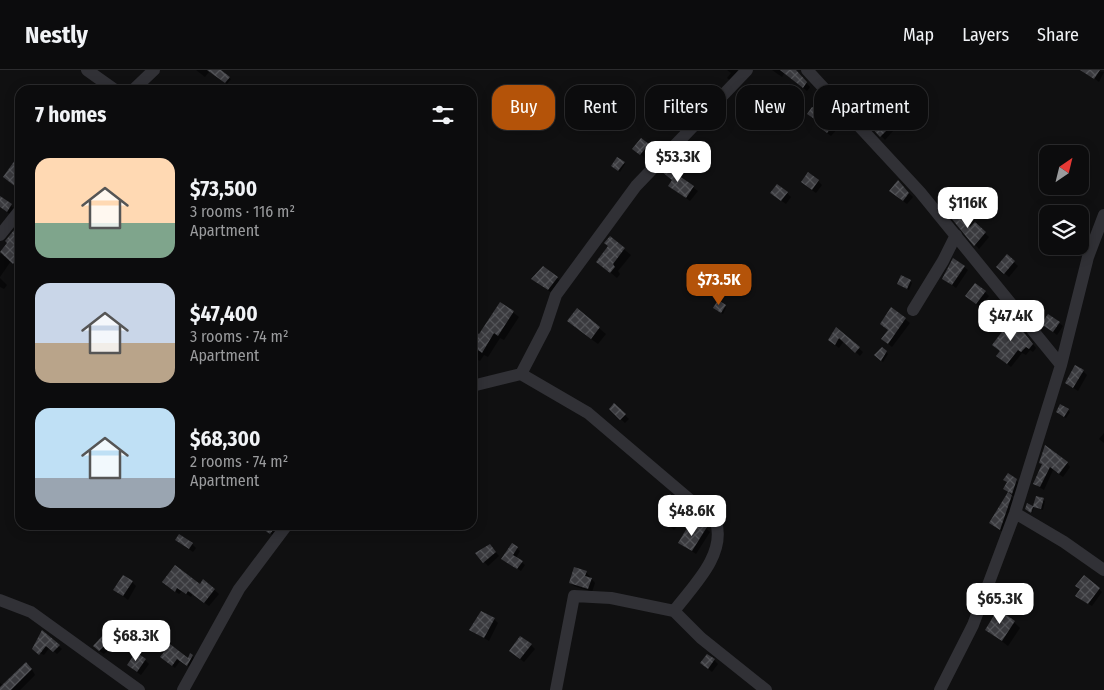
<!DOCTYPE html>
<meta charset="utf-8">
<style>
:root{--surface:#0c0c0d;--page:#1a1a1b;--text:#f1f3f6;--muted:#9a9b9d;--line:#2c2c2e;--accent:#b45309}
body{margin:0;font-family:"Fira Sans Condensed",sans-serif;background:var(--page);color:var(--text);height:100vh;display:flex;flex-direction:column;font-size:19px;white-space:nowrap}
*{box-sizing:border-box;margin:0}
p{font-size:16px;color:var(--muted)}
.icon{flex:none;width:28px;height:28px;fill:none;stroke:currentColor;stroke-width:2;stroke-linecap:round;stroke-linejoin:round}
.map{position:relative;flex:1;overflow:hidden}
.details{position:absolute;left:15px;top:15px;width:462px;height:445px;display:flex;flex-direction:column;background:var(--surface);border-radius:15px;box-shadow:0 2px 12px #0003,0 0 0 1px var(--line)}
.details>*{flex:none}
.guide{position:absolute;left:492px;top:15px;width:475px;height:45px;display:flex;gap:10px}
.needle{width:32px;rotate:35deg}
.fabs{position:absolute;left:1039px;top:75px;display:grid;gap:10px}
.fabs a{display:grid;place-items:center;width:50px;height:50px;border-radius:10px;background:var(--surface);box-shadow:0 2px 12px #0003,0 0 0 1px var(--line);font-size:25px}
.price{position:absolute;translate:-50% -42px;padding:0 11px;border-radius:10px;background:#fff;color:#222;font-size:16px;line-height:32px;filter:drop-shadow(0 1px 2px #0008)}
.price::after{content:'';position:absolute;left:50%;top:30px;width:15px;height:11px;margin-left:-8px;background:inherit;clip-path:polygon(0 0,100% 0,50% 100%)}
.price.on{background:var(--accent);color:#fff}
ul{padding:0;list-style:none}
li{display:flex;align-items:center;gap:15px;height:125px;padding:0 20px}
li span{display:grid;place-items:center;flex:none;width:140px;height:100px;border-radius:15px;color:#555}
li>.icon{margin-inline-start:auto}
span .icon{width:60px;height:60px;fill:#fffc;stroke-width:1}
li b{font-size:21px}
h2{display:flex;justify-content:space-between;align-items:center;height:60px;padding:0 20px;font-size:21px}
.chip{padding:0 18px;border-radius:15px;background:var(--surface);box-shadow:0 2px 12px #0003,0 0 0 1px var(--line);font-size:18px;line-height:45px}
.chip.on{background:var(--accent);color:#fff}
header{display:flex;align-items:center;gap:30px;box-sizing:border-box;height:70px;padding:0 25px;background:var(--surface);border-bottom:1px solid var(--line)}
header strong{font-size:24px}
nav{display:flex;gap:28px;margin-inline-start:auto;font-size:18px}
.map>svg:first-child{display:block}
.shadow{fill:#0007}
.building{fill:url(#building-cross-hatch)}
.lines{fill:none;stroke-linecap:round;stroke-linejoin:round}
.street{stroke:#313136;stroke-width:12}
</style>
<header>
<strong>Nestly</strong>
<nav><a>Map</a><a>Layers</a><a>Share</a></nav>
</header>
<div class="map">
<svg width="1104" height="620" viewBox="0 0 1104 620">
<defs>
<pattern id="building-cross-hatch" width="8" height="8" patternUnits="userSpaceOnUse" patternTransform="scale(1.25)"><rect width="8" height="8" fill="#3a3a3e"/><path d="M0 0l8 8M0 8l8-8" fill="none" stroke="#535458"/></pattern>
</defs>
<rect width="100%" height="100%" fill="#101011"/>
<path class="shadow" d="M 196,0 L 207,0 L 209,2 L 205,7 Z
M 727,0 L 737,0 L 740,3 L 732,12 L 727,8 L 731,3 Z
M 772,0 L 784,0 L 785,2 L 782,7 Z
M 1091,0 L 1104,2 L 1099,12 L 1089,4 Z
M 797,3 L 810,17 L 807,21 L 796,12 Z
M 219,8 L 229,8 L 231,9 L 227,14 Z
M 835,43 L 846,56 L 842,61 L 838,58 L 831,66 L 824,61 L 823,55 L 809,44 L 830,50 Z
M 880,49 L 893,61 L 885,70 L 872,56 Z
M 648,75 L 652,79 L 645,88 L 638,82 Z
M 20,85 L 20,120 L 4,107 Z
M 624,93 L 625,94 L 620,102 L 614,98 Z
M 666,98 L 698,121 L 690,131 L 669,116 L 673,110 Z
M 818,111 L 822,115 L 816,123 L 806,116 Z
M 898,112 L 913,127 L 907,134 L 895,125 Z
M 787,123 L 791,127 L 786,134 L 776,127 Z
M 0,127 L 15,139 L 11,145 L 0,137 Z
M 949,143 L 971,159 L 975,154 L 989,167 L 979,179 Z
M 20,155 L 20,193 L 17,197 L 11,191 L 0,207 L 0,185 L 9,173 L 7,171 Z
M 610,168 L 631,185 L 618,201 L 620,204 L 617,208 L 598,192 L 609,177 Z
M 1007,186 L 1018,196 L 1009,207 L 1002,201 Z
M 964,197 L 968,200 L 956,218 L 943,208 Z
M 0,208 L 7,215 L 4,219 L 0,217 Z
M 557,208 L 561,212 L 552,223 L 537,213 Z
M 910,211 L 912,213 L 909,220 L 900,215 Z
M 985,222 L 989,226 L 980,237 L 971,229 Z
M 501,233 L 519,247 L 504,270 L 500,268 L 488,287 L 484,285 L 480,291 L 472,287 L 479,266 Z
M 725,236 L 726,238 L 723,244 L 716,240 Z
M 892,239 L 910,253 L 892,277 L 887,273 Z
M 577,240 L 606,264 L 598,274 L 575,257 Z
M 1059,253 L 1063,256 L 1057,265 L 1043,254 Z
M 836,259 L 863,282 L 860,286 L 844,271 L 839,278 L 834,274 Z
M 1026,265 L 1036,278 L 1033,282 L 1030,280 L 1026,285 L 1022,283 L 1011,297 L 998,286 Z
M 882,278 L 888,284 L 883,292 L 876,285 Z
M 1083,301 L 1087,305 L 1078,321 L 1066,313 Z
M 614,335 L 629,349 L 625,353 L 610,339 Z
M 1068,340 L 1070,342 L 1066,348 L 1059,344 Z
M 1104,363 L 1104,373 L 1099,369 Z
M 1067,393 L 1070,397 L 1063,407 L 1053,400 L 1044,420 L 1034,414 L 1043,395 Z
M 1016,410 L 1020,414 L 1016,427 L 1010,425 L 1015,430 L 1004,463 L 991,453 L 1009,423 L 1005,418 Z
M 670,425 L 689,443 L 674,460 L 664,450 L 672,441 Z
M 1037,427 L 1045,431 L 1043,440 L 1034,437 L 1032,443 L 1028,441 L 1027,435 L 1033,438 Z
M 265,455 L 284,455 L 274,466 L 267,461 Z
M 706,458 L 710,462 L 696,484 L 684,476 L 694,464 Z
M 176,470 L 192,474 L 196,478 L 193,482 Z
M 512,475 L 520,481 L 516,488 L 525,495 L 521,501 L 503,489 Z
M 494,480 L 499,486 L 488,496 L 477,484 Z
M 586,502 L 595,513 L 592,522 L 574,516 L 570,512 Z
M 204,511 L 219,524 L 209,536 L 193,524 L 191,527 L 182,521 L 179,524 L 167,516 L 200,515 Z
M 132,512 L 136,516 L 128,530 L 115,520 Z
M 1081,519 L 1099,519 L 1102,522 L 1092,536 L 1080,529 Z
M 494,549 L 498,553 L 489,571 L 471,560 Z
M 1014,552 L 1020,558 L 1008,576 L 986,559 Z
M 43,562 L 62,579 L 57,584 L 50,577 L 44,585 L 37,582 Z
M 103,567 L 112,576 L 104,584 L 98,580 Z
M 531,575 L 535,579 L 524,592 L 514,584 Z
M 192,586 L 195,589 L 190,597 L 180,591 L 175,598 L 162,587 L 188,589 Z
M 145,590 L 149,594 L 141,605 L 132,599 Z
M 714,590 L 718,594 L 712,602 L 706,597 Z
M 31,598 L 35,605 L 20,620 L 0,620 L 0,613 L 3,615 Z"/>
<path class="building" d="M 207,0 L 221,0 L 230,7 L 225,13 Z
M 780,0 L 796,0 L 807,12 L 803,18 Z
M 1080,0 L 1100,0 L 1094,9 Z
M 812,37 L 830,48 L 834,42 L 844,51 L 838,58 L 833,55 L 827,63 L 819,57 L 822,54 L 807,44 Z
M 880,47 L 890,57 L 880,67 L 870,56 Z
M 641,68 L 649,74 L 640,85 L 632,79 Z
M 20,83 L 20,113 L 16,117 L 3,107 Z
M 617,87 L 625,92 L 618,101 L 611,96 Z
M 666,97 L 694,116 L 686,128 L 668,116 L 672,110 L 661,101 Z
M 808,102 L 819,110 L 812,120 L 801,112 Z
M 898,110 L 909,123 L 903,131 L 889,121 Z
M 777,114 L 788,122 L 781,131 L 770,123 Z
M 0,126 L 12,134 L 7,142 L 0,137 Z
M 950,140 L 970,157 L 975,152 L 986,162 L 974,176 L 947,143 Z
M 20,153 L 17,161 L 20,164 L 20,185 L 13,194 L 0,182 L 7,173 L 5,171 Z
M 610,166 L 625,178 L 613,194 L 615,197 L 610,203 L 596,192 L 608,176 L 604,173 Z
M 1007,184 L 1015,191 L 1004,204 L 996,197 Z
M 953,188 L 965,196 L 952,215 L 942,209 Z
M 543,196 L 558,207 L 548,220 L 531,209 Z
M 901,205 L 911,210 L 907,219 L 897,214 Z
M 975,213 L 986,221 L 976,234 L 965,226 Z
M 718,230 L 726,235 L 721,243 L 713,238 Z
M 500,232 L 514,241 L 498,266 L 494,263 L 482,283 L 478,280 L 472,289 L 472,260 L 479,264 Z
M 891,237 L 906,248 L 888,274 L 881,269 L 888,260 L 880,254 Z
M 577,238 L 600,257 L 591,269 L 567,251 Z
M 1048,244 L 1060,252 L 1053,262 L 1041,254 Z
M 1010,251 L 1022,260 L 1033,274 L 1029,279 L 1026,277 L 1021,282 L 1018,280 L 1007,294 L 996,286 L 1000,281 L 992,275 Z
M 836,257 L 860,277 L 855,283 L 839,268 L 835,275 L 828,270 Z
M 882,277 L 887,281 L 881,291 L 874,285 Z
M 1075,295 L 1084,300 L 1073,318 L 1065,313 Z
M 614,333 L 626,344 L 620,350 L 609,339 Z
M 1060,334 L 1069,339 L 1064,347 L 1056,342 Z
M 1045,375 L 1068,392 L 1059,404 L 1050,397 L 1040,417 L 1033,414 L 1042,394 L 1039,393 Z
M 1008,403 L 1017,409 L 1012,424 L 1003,419 L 1007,412 L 1003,410 Z
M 1008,422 L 1012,425 L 1000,460 L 989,453 Z
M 670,424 L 686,438 L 670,457 L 662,450 L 671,441 L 662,433 Z
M 1036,426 L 1044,428 L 1041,439 L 1033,437 L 1031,443 L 1025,439 L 1027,433 L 1033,436 Z
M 699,452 L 707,457 L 692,481 L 678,473 L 687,458 L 693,462 Z
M 257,455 L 277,455 L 270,464 Z
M 179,464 L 193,473 L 189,479 L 175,470 Z
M 512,473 L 518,477 L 513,485 L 523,491 L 517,499 L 501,489 Z
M 490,474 L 496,482 L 483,493 L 475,483 Z
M 175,495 L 200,514 L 203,509 L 215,519 L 204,533 L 188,521 L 186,524 L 177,518 L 175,522 L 162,512 Z
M 574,497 L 587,501 L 585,506 L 592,508 L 588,519 L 569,513 Z
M 123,505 L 133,511 L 123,526 L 113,520 Z
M 1084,505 L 1100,518 L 1088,534 L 1075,526 L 1080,519 L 1075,516 Z
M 998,539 L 1015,551 L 1002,571 L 985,560 Z
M 481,541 L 495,548 L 484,568 L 469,560 Z
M 42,560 L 60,575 L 53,582 L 46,576 L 39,585 L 32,579 Z
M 103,565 L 109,571 L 99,581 L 93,576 Z
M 520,566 L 532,574 L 520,589 L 509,581 Z
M 170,574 L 188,588 L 190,583 L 193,585 L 187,596 L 177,589 L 172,596 L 160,587 Z
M 136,582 L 146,589 L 137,602 L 127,595 Z
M 707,584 L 715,589 L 708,599 L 700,593 Z
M 26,592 L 32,599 L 11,620 L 0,620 L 0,617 Z"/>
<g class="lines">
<path class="street" d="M 87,0 L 115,20
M 807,0 L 920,122 L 1061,295
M 133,20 L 154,0
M 0,165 L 20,140
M 913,240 L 943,191 L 956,165
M 521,304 L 545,258 L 556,225 L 636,116 L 747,0
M 472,316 L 521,304 L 588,343 L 716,452 C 726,485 693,516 674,541 L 701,568 L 766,620
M 1015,443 L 1064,472 L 1104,500
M 0,530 L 31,542 L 139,620
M 183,620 L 239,519 L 287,455
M 556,620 L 574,526 L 611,528 L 674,541
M 940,620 L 973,555 L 1015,443 L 1061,295 L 1088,187 L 1104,145"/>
</g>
</svg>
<div class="fabs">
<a><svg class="needle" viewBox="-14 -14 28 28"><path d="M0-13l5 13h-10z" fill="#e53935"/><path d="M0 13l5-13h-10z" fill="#9a9b9d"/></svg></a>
<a><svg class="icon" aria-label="layers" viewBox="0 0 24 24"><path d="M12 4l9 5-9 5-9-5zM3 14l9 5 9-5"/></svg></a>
</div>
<b class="price" style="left:678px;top:113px">$53.3K</b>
<b class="price" style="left:968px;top:159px">$116K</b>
<b class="price on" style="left:719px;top:236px">$73.5K</b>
<b class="price" style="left:1011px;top:272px">$47.4K</b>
<b class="price" style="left:692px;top:467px">$48.6K</b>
<b class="price" style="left:1000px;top:555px">$65.3K</b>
<b class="price" style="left:136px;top:592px">$68.3K</b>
<div class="guide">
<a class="chip on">Buy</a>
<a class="chip">Rent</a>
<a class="chip">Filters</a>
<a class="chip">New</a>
<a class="chip">Apartment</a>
</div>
<section class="details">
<h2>7 homes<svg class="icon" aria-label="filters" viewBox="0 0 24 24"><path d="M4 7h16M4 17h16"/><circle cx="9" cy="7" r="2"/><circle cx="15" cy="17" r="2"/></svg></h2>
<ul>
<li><span style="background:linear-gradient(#ffd9b3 65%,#7fa58c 0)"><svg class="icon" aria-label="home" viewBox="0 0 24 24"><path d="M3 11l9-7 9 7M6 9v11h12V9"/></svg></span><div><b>$73,500</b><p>3 rooms · 116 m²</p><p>Apartment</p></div></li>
<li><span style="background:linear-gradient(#c9d6e8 60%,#b9a48a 0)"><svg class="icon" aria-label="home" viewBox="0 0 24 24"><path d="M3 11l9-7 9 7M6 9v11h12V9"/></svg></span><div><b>$47,400</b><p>3 rooms · 74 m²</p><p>Apartment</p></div></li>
<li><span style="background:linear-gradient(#bfe0f5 70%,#9aa5b1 0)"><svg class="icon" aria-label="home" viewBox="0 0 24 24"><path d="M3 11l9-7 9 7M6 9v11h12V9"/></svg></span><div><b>$68,300</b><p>2 rooms · 74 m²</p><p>Apartment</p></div></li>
</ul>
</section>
</div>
